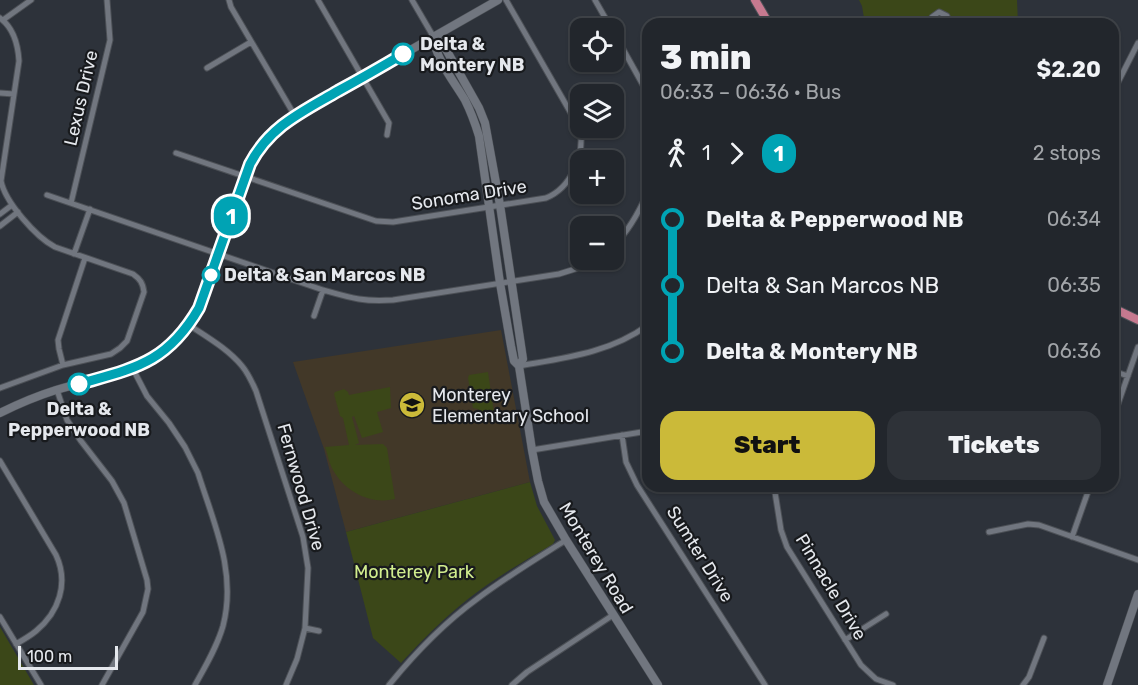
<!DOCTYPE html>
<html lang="en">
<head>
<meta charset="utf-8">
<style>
	body { margin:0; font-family:Rubik,sans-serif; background:#2e3238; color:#f1f3f6; height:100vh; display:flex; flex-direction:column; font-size:22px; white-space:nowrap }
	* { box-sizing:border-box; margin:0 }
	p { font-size:20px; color:#a2a5a9 }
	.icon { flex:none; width:33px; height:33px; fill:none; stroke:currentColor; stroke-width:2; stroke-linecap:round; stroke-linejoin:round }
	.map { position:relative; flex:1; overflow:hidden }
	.sheet { position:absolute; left:642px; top:18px; width:477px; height:474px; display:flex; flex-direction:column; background:#22262c; border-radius:18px; box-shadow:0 2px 4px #0004,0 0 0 2px #3f4348 }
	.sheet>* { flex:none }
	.badge { padding:0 12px; border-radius:20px; font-size:21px; line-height:39px }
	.buttons { position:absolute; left:570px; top:18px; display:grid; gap:12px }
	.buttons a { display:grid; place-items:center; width:54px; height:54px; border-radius:12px; background:#22262c; box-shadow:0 2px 4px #0004,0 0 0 2px #3f4348; font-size:30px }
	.scale { position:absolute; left:18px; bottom:15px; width:100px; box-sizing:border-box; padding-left:6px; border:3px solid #e5e8ed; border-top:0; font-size:16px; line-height:21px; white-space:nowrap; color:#e5e8ed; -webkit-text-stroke:4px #181a1d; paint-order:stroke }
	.map>.badge { position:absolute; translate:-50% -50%; box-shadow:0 0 0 3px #fff }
	.legs { display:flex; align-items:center; gap:9px; height:66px; padding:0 18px; font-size:20px }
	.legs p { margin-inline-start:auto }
	.overview { display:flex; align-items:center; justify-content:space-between; height:102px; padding:0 18px }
	h1 { font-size:33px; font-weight:800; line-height:45px }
	.action { display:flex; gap:12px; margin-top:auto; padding:12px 18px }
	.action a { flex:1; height:69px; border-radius:18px; background:#cbba39; color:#111; font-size:24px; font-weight:800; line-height:69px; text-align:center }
	.action a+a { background:#2e3238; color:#f1f3f6 }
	ul { padding:0 18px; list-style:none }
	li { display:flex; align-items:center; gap:21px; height:66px; font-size:22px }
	li i { display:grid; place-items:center; width:9px; height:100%; margin:0 8px; background:currentColor }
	li i::after { content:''; width:15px; height:15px; margin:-8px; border:4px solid; border-radius:50%; background:#22262c }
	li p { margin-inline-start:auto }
	li:first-child i { background:linear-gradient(#0000 50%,currentColor 0) }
	li:last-child i { background:linear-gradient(currentColor 50%,#0000 0) }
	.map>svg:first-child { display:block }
</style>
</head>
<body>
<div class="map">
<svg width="1138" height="685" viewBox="0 0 1138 685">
	<rect width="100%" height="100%" fill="#2d323a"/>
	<path fill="#423828" d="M501,330l29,152 -184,50 -22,-83 -31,-87z"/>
	<path fill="#3b4718" d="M859,0h158l1,24h-153l-3,-18z
		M488,372l6,41 -4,3 -8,1 -4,-8 -5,-1 -5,-30 1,-3z
		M390,387l1,21 -14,4 6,20 -21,6 -8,-22 -2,1 7,26 -4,2 28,-1 4,4 8,51c-24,6 -50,-7 -62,-29 -4,-7 -5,-15 -8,-23l24,-2 -6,-27 -3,-2 -6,-22 1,-2 9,-3 4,3 1,3z
		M530,482l7,24 18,34 -2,4c-29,17 -58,34 -85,55 -24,19 -46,41 -67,64l-28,-25 -27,-106z
		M0,627l34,58h-34z"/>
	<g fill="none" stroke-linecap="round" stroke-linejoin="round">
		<g stroke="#4c5056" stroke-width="7">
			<path id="street" d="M229,0l2,7 64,109
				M318,0l71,123 -2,12
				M412,0l21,36
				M595,0l16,28
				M0,18c14,10 18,26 19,43l-18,120c4,21 35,56 54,66l78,27c7,5 10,9 11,18l-17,49 -7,7 -9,6 -48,11 -63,23
				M3,20l28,-20
				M720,21l1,3
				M931,24l1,-7 7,-5 8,4 2,8
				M614,33l34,61
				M207,68l44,-26
				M1113,92l25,-49
				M0,93l14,1
				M176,153l200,68 17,1 153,-24c25,-10 39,-43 34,-69l-74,-129
				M47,195l276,95c28,8 40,12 70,10l166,-26 16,-5 19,-9
				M71,203l39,-163 -3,-40
				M0,214l12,-9
				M0,226l18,-14
				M614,245c15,-14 25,-33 34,-53
				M74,254l16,-45
				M314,316l9,-26
				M189,325c18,12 39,24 53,41 6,7 10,16 14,25l47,146 5,31 -3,60 -8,31 -11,26
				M63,365l-4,-16 -1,-9 27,-82
				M519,366c45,-8 91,-13 129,-41
				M133,369l14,27 22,27 16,24 13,26c16,51 39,99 25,153 -6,21 -18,41 -28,59
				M1113,371l15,5
				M57,390l10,30 14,21 31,40 12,22 23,77 1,9 -5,23 -41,73
				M1113,418l25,-71
				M622,435l4,27 11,23 128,200
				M532,450l116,-19
				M0,461l56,94c13,28 3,57 -20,76 -6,5 -13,9 -20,13
				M774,486l7,44 6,17 74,118 15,14 17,6
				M989,532l39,-8 11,1 99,35
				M1072,537l18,-51
				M0,617l41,68
				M305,628l14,3
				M845,640l41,-26
				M389,685c26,-32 55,-62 88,-86 29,-22 59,-40 89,-59
				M512,685l15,-13 86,-57
				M1023,685l6,-8 15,-39"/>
		</g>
		<g stroke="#4c5056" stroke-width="9">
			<path id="secondary" d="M433,36l10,8 36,64 6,15 15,82 23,154 -4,7 13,84 6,31 6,21 22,38 92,145
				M433,36c3,24 20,44 32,64 6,12 10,23 14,36l21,147 11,63 3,15 5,5
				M0,413c18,-9 37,-17 56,-23 64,-19 105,-18 143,-82l51,-144c11,-21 25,-35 45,-48l203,-116
				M1107,685l31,-91"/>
		</g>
		<g stroke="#4c5056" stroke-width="10">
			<path id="primary" d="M755,0l14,24
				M1113,308l25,12"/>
		</g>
		<use href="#street" stroke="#71767f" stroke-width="5"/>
		<use href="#secondary" stroke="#71767f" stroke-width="8"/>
		<use href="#primary" stroke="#c6798f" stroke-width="8"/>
	</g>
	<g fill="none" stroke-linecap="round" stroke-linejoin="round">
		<g stroke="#fff" stroke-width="14">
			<path id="line-1" d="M79,384c56,-16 88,-21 120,-76l51,-144c20,-38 52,-52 88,-73 22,-12 43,-24 65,-37"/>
		</g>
		<use href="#line-1" stroke="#00a3b4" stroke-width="9"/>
	</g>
	<defs>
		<g id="school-disc" transform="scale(1.35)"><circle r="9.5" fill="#cbba39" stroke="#181a1d"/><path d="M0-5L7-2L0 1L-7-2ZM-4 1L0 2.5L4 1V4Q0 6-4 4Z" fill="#111"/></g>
	</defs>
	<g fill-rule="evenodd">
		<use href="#school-disc" x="412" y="405"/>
	</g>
	<g fill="#fff" stroke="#00a3b4" stroke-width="3">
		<circle cx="403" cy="54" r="10"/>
		<circle cx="211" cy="275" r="8"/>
		<circle cx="79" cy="384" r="10"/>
	</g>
	<g text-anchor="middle" stroke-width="4.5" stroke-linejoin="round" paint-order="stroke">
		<g font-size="18" font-weight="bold" fill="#e5e8ed" stroke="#181a1d" text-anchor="start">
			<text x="420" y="50">Delta &amp;<tspan x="420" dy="21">Montery NB</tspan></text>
			<text x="224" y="281">Delta &amp; San Marcos NB</text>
			<text x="79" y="415" text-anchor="middle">Delta &amp;<tspan x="79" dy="21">Pepperwood NB</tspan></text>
		</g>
		<g font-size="18" fill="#e5e8ed" stroke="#181a1d">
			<text transform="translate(81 98) rotate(-77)" y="6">Lexus Drive</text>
			<text transform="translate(469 195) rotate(-9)" y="6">Sonoma Drive</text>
			<text transform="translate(301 487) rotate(74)" y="6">Fernwood Drive</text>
			<text transform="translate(700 554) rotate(58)" y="6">Sumter Drive</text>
			<text transform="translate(596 558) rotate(59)" y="6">Monterey Road</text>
			<text transform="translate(831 587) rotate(59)" y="6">Pinnacle Drive</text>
		</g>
		<g font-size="18" fill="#e5e8ed" stroke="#181a1d" text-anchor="start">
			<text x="432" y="401">Monterey<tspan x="432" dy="21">Elementary School</tspan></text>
		</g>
		<g font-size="18" fill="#d1ed8e" stroke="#181a1d">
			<text x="414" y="578">Monterey Park</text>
		</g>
	</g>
</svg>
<div class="buttons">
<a><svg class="icon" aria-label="locate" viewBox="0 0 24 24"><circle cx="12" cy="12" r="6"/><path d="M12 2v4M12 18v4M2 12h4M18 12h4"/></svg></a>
<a><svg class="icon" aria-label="layers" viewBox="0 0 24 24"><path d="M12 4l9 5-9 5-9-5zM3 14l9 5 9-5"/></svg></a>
<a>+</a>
<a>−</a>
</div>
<div class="scale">100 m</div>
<b class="badge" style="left:231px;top:216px;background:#00a3b4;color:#fff">1</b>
<section class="sheet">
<div class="overview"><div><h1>3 min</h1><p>06:33 – 06:36 · Bus</p></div><b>$2.20</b></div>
<div class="legs"><svg class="icon" aria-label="walk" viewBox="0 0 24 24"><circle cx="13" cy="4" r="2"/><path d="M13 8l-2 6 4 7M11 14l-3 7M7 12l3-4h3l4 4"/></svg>1<svg class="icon" aria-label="forward" viewBox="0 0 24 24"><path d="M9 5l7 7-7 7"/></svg><b class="badge" style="background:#00a3b4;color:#fff">1</b><p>2 stops</p></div>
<ul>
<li><i style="color:#00a3b4"></i><b>Delta &amp; Pepperwood NB</b><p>06:34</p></li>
<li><i style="color:#00a3b4"></i><span>Delta &amp; San Marcos NB</span><p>06:35</p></li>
<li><i style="color:#00a3b4"></i><b>Delta &amp; Montery NB</b><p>06:36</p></li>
</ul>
<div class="action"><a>Start</a><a>Tickets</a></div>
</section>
</div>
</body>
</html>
